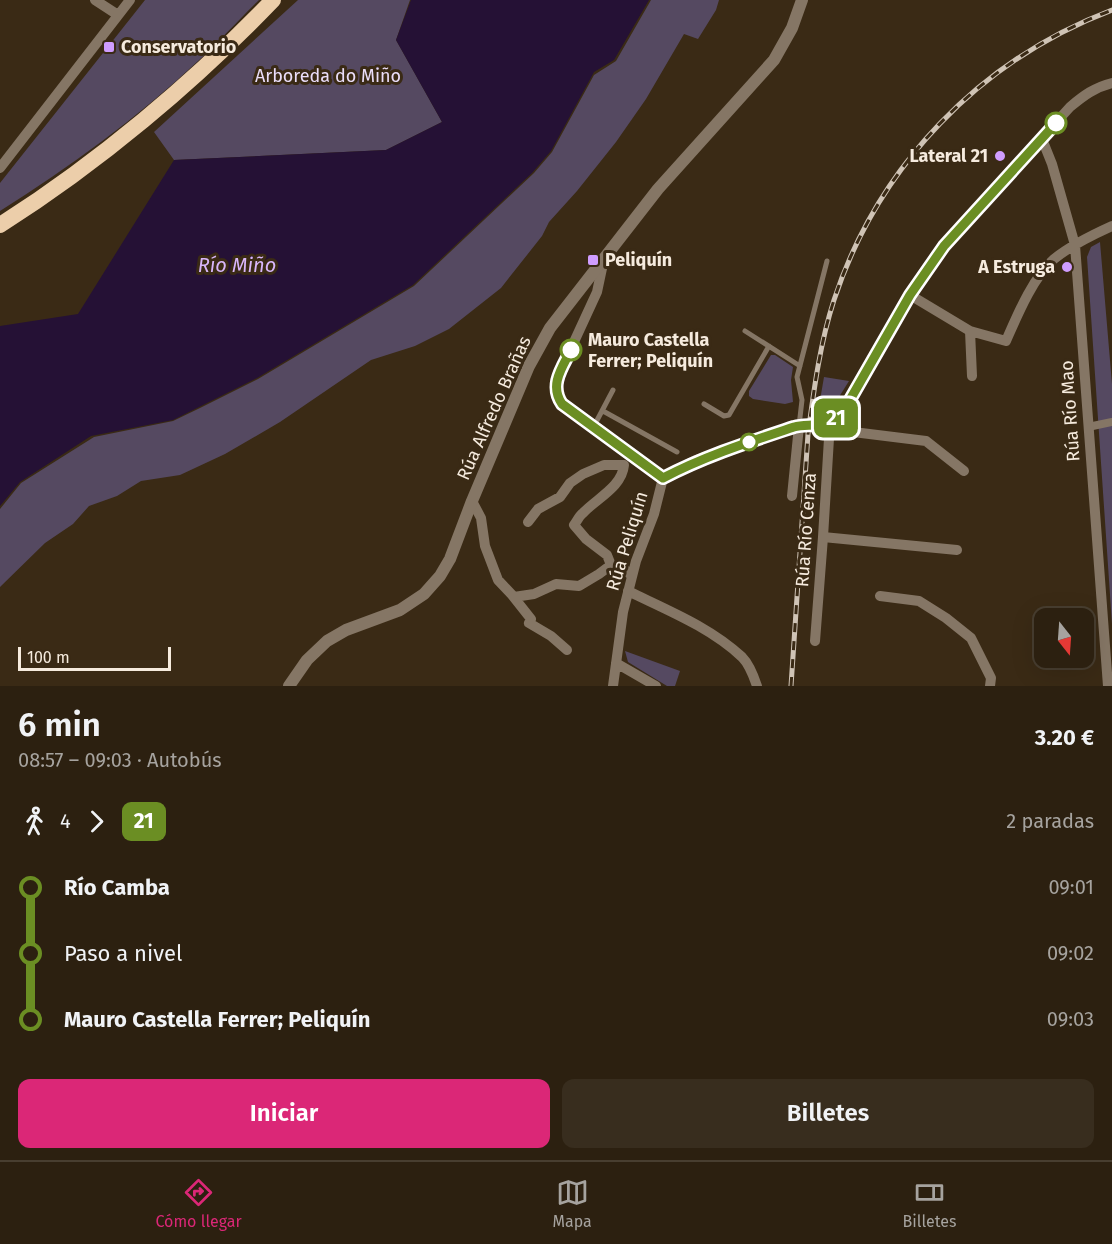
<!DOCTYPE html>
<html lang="es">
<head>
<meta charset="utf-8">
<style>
	body { margin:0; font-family:"Fira Sans",sans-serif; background:#382d1e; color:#f1f3f6; height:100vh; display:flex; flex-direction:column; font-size:22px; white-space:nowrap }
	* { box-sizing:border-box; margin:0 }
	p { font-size:20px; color:#a6a39f }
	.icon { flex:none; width:33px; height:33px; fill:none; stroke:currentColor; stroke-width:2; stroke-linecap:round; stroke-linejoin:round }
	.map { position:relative; height:686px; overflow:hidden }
	.panel { display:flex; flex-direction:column; background:#2c2010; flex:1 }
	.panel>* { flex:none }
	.badge { padding:0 12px; border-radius:9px; font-size:21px; line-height:39px }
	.needle { width:39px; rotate:163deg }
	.buttons { position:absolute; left:1034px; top:608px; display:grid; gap:12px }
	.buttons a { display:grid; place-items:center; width:60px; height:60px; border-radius:12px; background:#2c2010; box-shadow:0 6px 24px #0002,0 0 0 2px #483e30; font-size:30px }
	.scale { position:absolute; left:18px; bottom:15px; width:153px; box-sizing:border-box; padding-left:6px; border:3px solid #f6ebde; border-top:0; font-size:16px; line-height:21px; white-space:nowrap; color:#f6ebde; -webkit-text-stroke:4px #3a2a15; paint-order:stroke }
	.map>.badge { position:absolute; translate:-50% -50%; box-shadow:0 0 0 3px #fff }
	.legs { display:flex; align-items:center; gap:9px; height:66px; padding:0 18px; font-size:20px }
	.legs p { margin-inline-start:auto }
	.summary { display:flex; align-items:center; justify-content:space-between; height:102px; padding:0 18px }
	h1 { font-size:33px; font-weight:600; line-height:45px }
	.button { display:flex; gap:12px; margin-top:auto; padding:12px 18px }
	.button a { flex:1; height:69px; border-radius:12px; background:#db2777; color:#fff; font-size:24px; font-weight:600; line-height:69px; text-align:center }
	.button a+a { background:#382d1e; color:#f1f3f6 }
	ul { padding:0 18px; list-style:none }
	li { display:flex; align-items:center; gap:21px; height:66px; font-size:22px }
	li i { display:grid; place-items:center; width:9px; height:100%; margin:0 8px; background:currentColor }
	li i::after { content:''; width:15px; height:15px; margin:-8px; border:4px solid; border-radius:50%; background:#2c2010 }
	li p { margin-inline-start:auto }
	li:first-child i { background:linear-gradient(#0000 50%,currentColor 0) }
	li:last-child i { background:linear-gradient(currentColor 50%,#0000 0) }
	.dock { display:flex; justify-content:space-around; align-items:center; height:84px; border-top:2px solid #483e30; background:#2c2010; font-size:16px; color:#a6a39f }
	.dock a { display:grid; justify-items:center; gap:3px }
	.dock .current { color:#db2777 }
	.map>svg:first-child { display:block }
</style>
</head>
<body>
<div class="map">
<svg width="1112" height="686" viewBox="0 0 1112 686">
	<rect width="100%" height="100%" fill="#3a2a15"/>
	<path fill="#554961" d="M145,0h114c-21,20 -40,42 -62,62 -60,56 -127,105 -197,149v-28z
		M298,0h112l-14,40 46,82 -56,28 -212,10 -20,-28z
		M651,0h68l-3,10 -18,29 -14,-5 -38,65 -30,43 -39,49 -28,31 -7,14 -41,52 -52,41 -34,17 -44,14 -91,62 -55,32 -45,21 -39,6 -24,15 -28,10 -16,18 -28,19 -45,44v-78l21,-26 73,-46 79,-16 27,-13 58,-29 156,-93 120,-113 18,-21 42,-77 22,-14z
		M1100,242l12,142v240l-25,-367 4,-10z
		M771,355h4l18,12 -2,13 2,22 -8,2 -32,-5 -4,-3v-5z
		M824,377l25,4 -15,24 -16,7z
		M625,651l55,20 -5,15h-8l-39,-24z"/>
	<path fill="#251135" d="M411,0h238l-35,60 -20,12 -43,79 -19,22 -119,112 -156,93 -84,42 -82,16 -71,46 -20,24v-180l78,-12 96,-154 212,-10 56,-28 -46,-82z"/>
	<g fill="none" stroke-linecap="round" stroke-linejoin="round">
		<path stroke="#857665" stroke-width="5" d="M745,331l55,35
			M704,404l20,12 5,-1 40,-69
			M603,411l74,41
			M594,426l19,-36
			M799,426l3,-26 -5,-23 30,-116"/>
		<path stroke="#857665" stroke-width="8" d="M1088,427l24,-5"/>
		<path stroke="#857665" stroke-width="10" d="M95,0l23,15
			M1042,139l10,25 23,81 33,441
			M0,168l130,-168
			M604,259l-7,33 -41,89v12l6,10 101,75
			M910,295l60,36 36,10c11,-25 27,-64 48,-82 17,-14 38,-24 58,-33
			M970,331l2,45
			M829,429l97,12 38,30
			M663,478l33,-18 65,-22 41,-13 28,-3 6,-4 11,-13 63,-110 34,-49 126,-139c13,-11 25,-20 42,-24
			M792,496l7,-70
			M472,501l9,17 4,28 13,34 16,17 20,-3 22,-10 23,2 20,-12 12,-9 12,3 9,8
			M528,522l10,-13 22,-12 10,-14 13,-9 21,-9h20
			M823,537l134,13
			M611,565l-4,-10 -21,-16 -12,-14c3,-4 5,-9 9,-12 14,-15 39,-26 41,-48
			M628,591c39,19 82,36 114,66 7,7 12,20 15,29
			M512,595l19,24 -2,4 22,13 16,14
			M880,596l39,5 27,17 25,20 20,40 -1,8
			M815,641l8,-104 7,-115
			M616,663l40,23
			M613,686l10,-74 13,-51 18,-47 9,-36"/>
		<path stroke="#857665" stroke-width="12" d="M289,686l18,-26 20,-19 19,-11 54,-20 24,-16 16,-18 10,-17 22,-58 57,-135 21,-38 108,-139 116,-129 18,-32 10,-28"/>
		<path stroke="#ecceaa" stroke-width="16" d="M0,225c98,-62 193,-142 273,-225"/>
		<g stroke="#cfc3b5" stroke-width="5">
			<path id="rail" d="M791,686l17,-252c6,-45 12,-91 26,-134 44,-134 146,-240 278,-290"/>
		</g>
		<use href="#rail" stroke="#3a2a15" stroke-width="3" stroke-dasharray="9" stroke-linecap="butt"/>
	</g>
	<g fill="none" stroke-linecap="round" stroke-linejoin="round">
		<g stroke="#fff" stroke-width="14">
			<path id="line-1" d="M571,350c-9,18 -22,35 -9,54l101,74c42,-22 86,-36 131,-51 12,-3 25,0 37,-6 7,-3 11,-10 16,-16l63,-110 34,-49 112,-123"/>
		</g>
		<use href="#line-1" stroke="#6b8e23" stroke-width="9"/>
	</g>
	<g fill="#d09dff" stroke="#3a2a15" stroke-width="2">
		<rect x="103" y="41" width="12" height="12" rx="3"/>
		<circle cx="1000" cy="156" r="6"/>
		<rect x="587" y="254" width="12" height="12" rx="3"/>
		<circle cx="1067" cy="267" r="6"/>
	</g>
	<g fill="#fff" stroke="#6b8e23" stroke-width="3">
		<circle cx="1056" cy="123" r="10"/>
		<circle cx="571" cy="350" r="10"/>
		<circle cx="749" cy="442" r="8"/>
	</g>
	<g text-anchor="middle" stroke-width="6" stroke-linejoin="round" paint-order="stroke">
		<g font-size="18" font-weight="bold" fill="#f6ebde" stroke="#3a2a15" text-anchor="start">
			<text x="121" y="53">Conservatorio</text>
			<text x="988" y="162" text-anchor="end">Lateral 21</text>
			<text x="605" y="266">Peliquín</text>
			<text x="1055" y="273" text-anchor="end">A Estruga</text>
		</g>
		<g font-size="18" fill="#eaddf9" stroke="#3a2a15">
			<text x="328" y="82">Arboreda do Miño</text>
		</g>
		<g font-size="18" font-weight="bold" fill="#f6ebde" stroke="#3a2a15" text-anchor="start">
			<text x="588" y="346">Mauro Castella<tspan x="588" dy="21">Ferrer; Peliquín</tspan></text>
		</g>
		<g font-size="18" fill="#f6ebde" stroke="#3a2a15">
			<text transform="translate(494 408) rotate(-66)" y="6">Rúa Alfredo Brañas</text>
			<text transform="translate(1070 411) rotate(-94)" y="6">Rúa Río Mao</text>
			<text transform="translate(806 530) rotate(-86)" y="6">Rúa Río Cenza</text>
			<text transform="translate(627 541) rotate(-73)" y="6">Rúa Peliquín</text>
		</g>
		<g font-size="20" font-style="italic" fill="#d8b6fa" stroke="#3a2a15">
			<text x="237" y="272">Río Miño</text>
		</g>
	</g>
</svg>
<div class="buttons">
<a><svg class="needle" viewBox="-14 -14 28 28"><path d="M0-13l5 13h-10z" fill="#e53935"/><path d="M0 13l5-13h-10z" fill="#a6a39f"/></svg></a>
</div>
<div class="scale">100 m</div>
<b class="badge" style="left:836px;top:418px;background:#6b8e23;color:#fff">21</b>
</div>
<section class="panel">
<div class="summary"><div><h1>6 min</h1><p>08:57 – 09:03 · Autobús</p></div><b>3.20 €</b></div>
<div class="legs"><svg class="icon" aria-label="walk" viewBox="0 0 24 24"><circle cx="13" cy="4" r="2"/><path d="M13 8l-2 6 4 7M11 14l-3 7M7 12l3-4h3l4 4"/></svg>4<svg class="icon" aria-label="forward" viewBox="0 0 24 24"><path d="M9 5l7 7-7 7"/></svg><b class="badge" style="background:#6b8e23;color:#fff">21</b><p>2 paradas</p></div>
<ul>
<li><i style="color:#6b8e23"></i><b>Río Camba</b><p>09:01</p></li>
<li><i style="color:#6b8e23"></i><span>Paso a nivel</span><p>09:02</p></li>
<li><i style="color:#6b8e23"></i><b>Mauro Castella Ferrer; Peliquín</b><p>09:03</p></li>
</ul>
<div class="button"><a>Iniciar</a><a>Billetes</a></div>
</section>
<nav class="dock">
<a class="current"><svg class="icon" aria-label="directions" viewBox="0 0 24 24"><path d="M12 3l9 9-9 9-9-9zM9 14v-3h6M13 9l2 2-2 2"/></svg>Cómo llegar</a>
<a><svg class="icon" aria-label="map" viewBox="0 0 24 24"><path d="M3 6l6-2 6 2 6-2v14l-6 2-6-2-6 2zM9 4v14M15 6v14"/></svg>Mapa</a>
<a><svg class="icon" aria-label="tickets" viewBox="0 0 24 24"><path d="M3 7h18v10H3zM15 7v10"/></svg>Billetes</a>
</nav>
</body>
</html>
